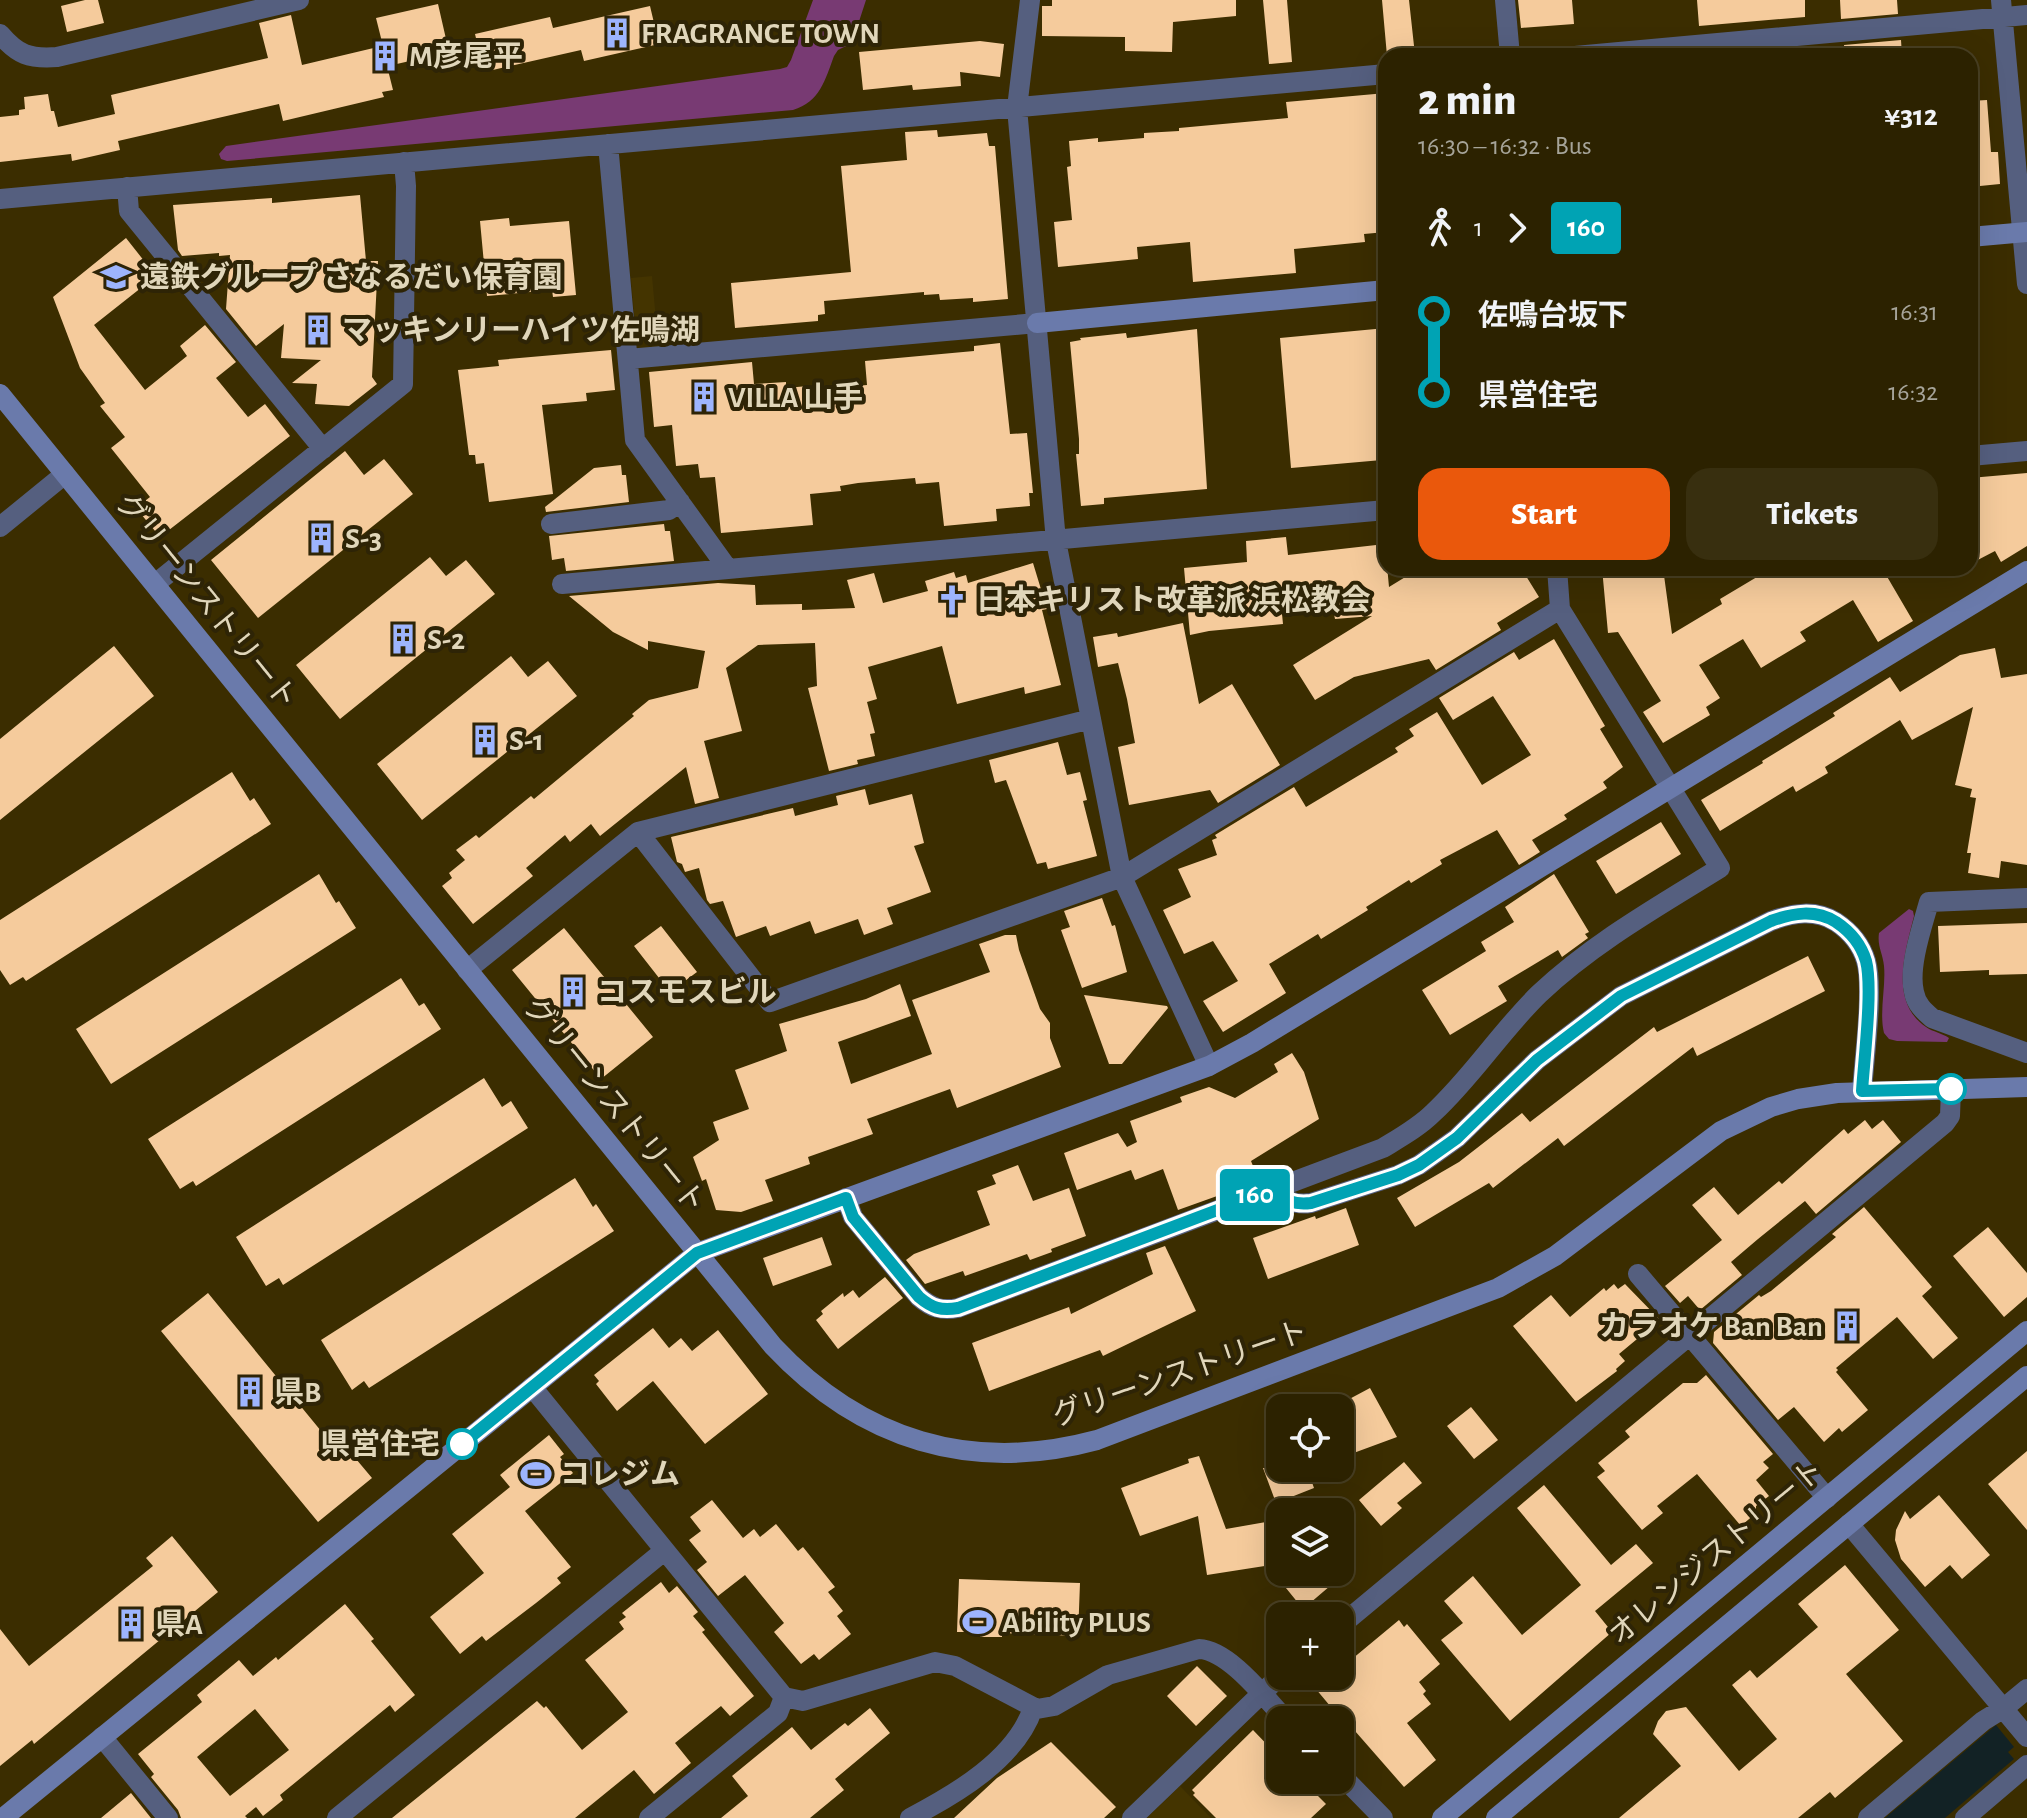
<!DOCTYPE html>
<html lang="en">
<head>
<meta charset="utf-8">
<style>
	body { margin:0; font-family:"Alegreya Sans","Noto Sans JP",sans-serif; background:#382f0f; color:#f1f3f6; height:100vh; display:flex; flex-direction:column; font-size:30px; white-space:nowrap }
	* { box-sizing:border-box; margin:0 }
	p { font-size:26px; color:#a6a499 }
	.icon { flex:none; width:44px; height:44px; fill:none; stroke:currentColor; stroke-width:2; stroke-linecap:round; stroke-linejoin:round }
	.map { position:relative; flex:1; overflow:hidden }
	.details { position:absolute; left:1378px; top:48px; width:600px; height:528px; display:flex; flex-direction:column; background:#2c2200; border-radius:24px; box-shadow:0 8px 32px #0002,0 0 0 2px #483f22 }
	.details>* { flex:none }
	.badge { padding:0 16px; border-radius:6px; font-size:28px; line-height:52px }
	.fabs { position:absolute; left:1266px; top:1394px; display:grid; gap:16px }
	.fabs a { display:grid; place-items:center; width:88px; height:88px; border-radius:16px; background:#2c2200; box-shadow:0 8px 32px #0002,0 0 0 2px #483f22; font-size:40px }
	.map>.badge { position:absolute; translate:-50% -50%; box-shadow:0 0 0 4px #fff }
	.legs { display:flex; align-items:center; gap:12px; height:88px; padding:0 40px; font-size:26px }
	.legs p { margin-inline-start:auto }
	.overview { display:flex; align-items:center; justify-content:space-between; height:136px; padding:0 40px }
	h1 { font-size:44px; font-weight:800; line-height:60px }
	.action { display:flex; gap:16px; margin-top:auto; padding:16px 40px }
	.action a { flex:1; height:92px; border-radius:24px; background:#ea580c; color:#fff; font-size:32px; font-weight:800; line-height:92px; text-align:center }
	.action a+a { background:#382f0f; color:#f1f3f6 }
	ul { padding:0 40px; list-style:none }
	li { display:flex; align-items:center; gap:28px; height:80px; font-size:30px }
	li i { display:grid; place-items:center; width:12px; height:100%; margin:0 10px; background:currentColor }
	li i::after { content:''; width:20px; height:20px; margin:-10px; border:6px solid; border-radius:50%; background:#2c2200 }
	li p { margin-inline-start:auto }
	li:first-child i { background:linear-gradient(#0000 50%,currentColor 0) }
	li:last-child i { background:linear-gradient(currentColor 50%,#0000 0) }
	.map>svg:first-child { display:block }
</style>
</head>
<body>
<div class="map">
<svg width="2027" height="1818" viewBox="0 0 2027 1818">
	<rect width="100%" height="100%" fill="#3b2d00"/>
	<path fill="#443400" d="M652,276l4,44 -21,2 -4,-44z
		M1180,1786l31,32h-64z"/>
	<path fill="#783a73" d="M813,0h53l-14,43 -14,7 -4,6c-9,24 -14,46 -41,54l-566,51 -6,-2 -2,-5 7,-8 554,-77 7,-2 4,-7z
		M1909,909l4,2 1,5c-9,36 -25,86 12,111 7,5 16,6 23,11l-2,4 -50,-1 -8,-2 -5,-6c-5,-21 2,-46 0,-67 -1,-12 -7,-20 -5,-33z"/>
	<path fill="#122225" d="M1996,1725l18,22 -6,5 6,7 -69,59h-60z"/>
	<path fill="#f5cb9c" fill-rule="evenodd" d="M85,0h13l6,23 -37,9 -6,-26z
		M1052,0h184v16l-63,6 -1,30 -47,-1v-14l-83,-1v-30h10z
		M1263,0h24l5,62 -23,2z
		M1382,0h27l6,55 -28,1z
		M1518,0h54l2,24 -53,4z
		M1697,0h108v17l-106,9z
		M1840,0h57l1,14 -57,5z
		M438,4l11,48 -61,14 -12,-48z
		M650,6l9,38 -75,17 -3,-11 -97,22 -9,-38 75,-17 3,11z
		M291,15l11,50 80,-19 11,44 -11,2 2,5 -101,24 -4,-17 -161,37 2,9 -48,11 -1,-7 -71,8v-45l19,-2v-5l6,-1 -1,-12 24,-3 3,17h3l4,16 57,-13 -4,-19 157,-37 -9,-35z
		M1901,40l1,16h-57l-1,-11z
		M980,41l24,3 -4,33 -40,-5 1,14 -48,4 -1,-5 -49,5 -4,-38z
		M1386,93v139l-22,2 1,8 -71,7 2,24 -103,9 -3,-40 -53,5 1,12 -80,8 -4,-45 18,-2 -5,-53 4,-1 -2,-25 29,-3v4l46,-4v-5l35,-2v-3l109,-10 -2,-16z
		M1987,100l4,52h7l2,32 -30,3v-86z
		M937,130l1,7 49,-4 2,13h6l13,153 -35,3v-4l-33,2 -1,-6 -15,1v-3l-100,9 1,13 -7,1v6l-83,7 -4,-45 120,-11 -10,-106 66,-6 -2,-28z
		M360,195l6,66h12l-6,116 5,7 -28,22 -34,-2 2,-20 -25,-1 29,-23 -40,-2 3,-34 -28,22 -30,-37 4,-54 -11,1v-3l-37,3 -4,-6 -5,-45 99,-7v5z
		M509,218l1,8 59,-5 7,74 -23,2 -1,-7 -65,6 -7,-75z
		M126,238l30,38 -62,49 51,65 42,-34 -7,-10 25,-21 31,37 -20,16 32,39 17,-13 25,32 -130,101 -24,-29 14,-11 -39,-49 14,-11 -25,-31 5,-3 -25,-35 -27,-71z
		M1386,328v125l-5,1 1,6 -91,8 -11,-130z
		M1197,329l10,160 -103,9v6l-23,2 -5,-52h3v-15l-9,-97 11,-2 -1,-2 46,-5 1,5z
		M1000,343l10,91 17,-1 6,60h-4l1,13 -34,3 1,12 -53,5 -5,-44 -23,2 -1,-6 -57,5 -18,3 1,5 -31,3 3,31 -92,8 -6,-56 -15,1 -2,-14 -22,2 -4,-41 -18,2 -5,-55 103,-10 2,22 32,-2v6l22,-2 1,4 58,-5 -2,-24 109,-10v-5z
		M611,350l4,40 -29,3 1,8 -45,4 11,89 -64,8 -5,-39 -8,1 -1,-9h-6l-11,-85 41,-4 -1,-6z
		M345,451l19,24 20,-16 29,35 -155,124 -47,-58z
		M621,465l1,10h4l3,27 -83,10 -1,-5 49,-39z
		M2027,473v73l-26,16 -6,-11 -25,13v-86z
		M664,524l1,7h5l4,30 -108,10 -2,-13 -12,2 -3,-24z
		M1286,537l2,18 97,-11 4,43 31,-19h101l18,29 -42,26 4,7 -65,40 -7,-11 -75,18 -39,23 -22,-35 79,-49 -37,3 -4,-20 -50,5 2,20 -74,7 -19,4 -6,-67 63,-6 -1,-21z
		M430,557l16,19 20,-16 29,34 -155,125 -44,-54z
		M1033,563l14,46 -5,1 19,75 -36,9 -1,-7 -67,17 -15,-58 -74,21 9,32 -10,3 8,31 -5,1 5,22 -18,4 1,4 -29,7 -21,-83 9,-2 -2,-43 -57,2 -32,23 16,63 -38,10 15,57 -24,6 -9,-37 -86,69 -9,-12 -21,18 -5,-7 -39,33 7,8 -60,48 -31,-38 10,-8 -3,-5 16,-13 -9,-10 20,-15 3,3 52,-42 3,3 100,-83 -2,-2 17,-14 49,-12 7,-37 -57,-10v9l-35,-18 -44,-36 149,-13 37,2 1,20 46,-1v6l53,-2 -8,-28 27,-7 9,30 45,-12 -3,-10 29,-9 2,6 10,-3 2,8z
		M1602,568h61l9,66 50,-30 -2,-5 52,-31h110l31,53 -35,21 -25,-42 -53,32 6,9 -45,27 -18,-29 -44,26 21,33 -14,9 4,8 -47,28 -20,-31 18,-11 -43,-69 -10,1z
		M1183,623l16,81 33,-20 48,81 -62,38 -8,-13 -81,15 -11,-58 17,-4 -8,-44 -9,-36 -20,4 -5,-30 24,-4 1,4z
		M1554,639l51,87 -5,3 23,38 -20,15 4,6 -43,27 3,4 -35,21 8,12 -21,13 -22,-35 -57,30 2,4 -31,19 -2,-3 -43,27 2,3 -47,29 -3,-5 -49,30 17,29 -63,39 -20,-31 35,-20 -25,-40 -29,13 -21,-44 28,-13 -13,-28 39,-14 -5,-15 5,-2 -2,-3 79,-48 12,20 92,-55 -3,-4 19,-12 -5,-7 28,-17 45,73 49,-30 -38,-59 -40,24 -14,-22 75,-46 5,8z
		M114,646l40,50 -154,124v-81z
		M1995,648l6,30 26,-4v191l-26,-4 -2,17 -31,-5 3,-20h-4l9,-55 -6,-1 2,-8 -17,-4 18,-78 -61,33 -12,-20 -75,47 3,6 -32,19 -3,-6 -73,45 -19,-31 62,-37 -1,-2 73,-45 -2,-3 57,-36 10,15 60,-37z
		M511,656l17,21 20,-16 29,35 -155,124 -45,-56z
		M1058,742l9,33 13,-3 7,28 -4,1 14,55 -49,13 -2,-7 -9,2 -31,-84 -11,3 -6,-23z
		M232,772l18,29 4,-3 17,26 -245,157 -3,-4 -13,8 -10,-15v-50z
		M865,789l4,16 43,-11 12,49 -10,3 17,46 -44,16 6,16 -29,11 -6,-16 -43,15 -5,-13 -40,15 -4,-10 -30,11 -13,-36 -13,3 -3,-4 -8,-32 -14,4 -3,-8 -5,-2 -6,-25 122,-29 2,8 43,-11 -2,-9z
		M1661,822l20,32 -65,40 -20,-33z
		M319,874l17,29 3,-2 17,27 -245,156 -35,-55z
		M1554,874l35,58 -4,2 3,4 -26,19 -4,-7 -60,36 9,15 -57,34 -28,-45 64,-39 -5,-9 33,-20 -9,-15z
		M1102,898l10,28 3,-1 12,47 -45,16 -21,-58 9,-3 -6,-16z
		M2027,923v51l-38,1v-5l-49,2 -2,-46z
		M661,926l36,46 -27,20 -36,-46z
		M564,928l89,109 -52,42 -89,-109z
		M1005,935h11l3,15 21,59 10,14v15l11,29 -104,41 -7,-19 -83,30 6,15 -65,23 2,7 -45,16 8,21 -32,11 -25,-2 -10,-31 -4,2 -9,-24 26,-17 -6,-18 36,-13 -14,-39 52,-19 -8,-27 87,-25 34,-15 11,32 -73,26 13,42 81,-30 -20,-54 78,-28 -11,-28z
		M1808,956l17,35 -128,65 -4,-9 -129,99 -6,-8 -65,50 -4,-5 -74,44 -18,-29 62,-36 63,-49 8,9 124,-95 3,5z
		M401,978l18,28 5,-3 17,26 -245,157 -3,-5 -13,8 -32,-50z
		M1084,995l83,11 1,2 -46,56h-13z
		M1292,1053l12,19 15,47 -68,42 8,20 -81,29 -15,-41 -28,11 -4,-10 -54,20 -13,-37 54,-20 9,14 10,-5 -7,-21 52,-19 -2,-5 29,-10 26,11 43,-26 -4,-8z
		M484,1078l18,29 9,-6 17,27 -245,157 -4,-7 -13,8 -30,-49z
		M1865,1120l7,9 11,-9 18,22 -85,72 -11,-13 -47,38 -27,23 11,13 -42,35 -12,-14 -8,7 -15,-17 57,-46 -30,-35 22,-18 24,28 41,-34 3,3 62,-55 4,5z
		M1018,1165l15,36 36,-13 17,48 -35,13 1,3 -22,8 -3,-6 -62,22 -2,-5 -38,13 -19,-24 8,-6 76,-29 -13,-34 19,-7 -4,-9z
		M575,1178l18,29 3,-3 18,27 -245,157 -5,-7 -12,9 -31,-50z
		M1864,1207l68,80 -10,9 36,42 -25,21 -36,-42 -61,51 2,2 -2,2 32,38 -26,22 -3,-4 -15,14 -30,-35 -16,13 -65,-77 1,-11 45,-37 2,2 10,-6 65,-54 -4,-3z
		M1346,1208l13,37 -91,34 -15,-41 62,-22 1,3z
		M1988,1227l39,46v24l-23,20 -51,-61z
		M822,1237l10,28 -59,21 -10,-28z
		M1165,1246l31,65 -93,45 -3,-6 -111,41 -17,-48 97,-36 2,7 82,-40 -7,-21z
		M885,1277l18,21 -65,51 -22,-29 7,-6 -2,-3 22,-18 1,4 9,-7 6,8z
		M1614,1284l4,5 7,-5 35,36 -41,34 6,7 -9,8 1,2 -41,31 -63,-76 38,-31 19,22 34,-29 2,3z
		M208,1293l136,166 7,-6 21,25 -54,44 -157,-191z
		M653,1328l16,20 12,-10 11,13 26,-21 50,64 -63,50 -52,-63 -36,30 -21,-27 3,-3 -5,-6z
		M1706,1375l67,79 -10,8 6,6 -13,12 13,16 -13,10v7l-15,13 -44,-52 -40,32 6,7 -21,17 -45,-53 8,-6 -7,-8 32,-26 -5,-6 58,-48h14z
		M1370,1388l27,49 -57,21v-54z
		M1471,1407l27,33 -24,19 -27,-33z
		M549,1435l15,19 -4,3 13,16 -48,38 46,56 -14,11 4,5 -25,20 -50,38 -4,-5 -22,18 -30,-37 54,-44 -32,-39 58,-47 -10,-12z
		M2027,1451v79l-39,-46z
		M1199,1456l27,73 40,-7 5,43 -64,10 -9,-59 -58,20 -19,-48 68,-25 -1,-4z
		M1404,1462l18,21 -25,20 5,5 -21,18 -22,-26z
		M1263,1468h44l7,20 -38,15z
		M1544,1485l67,80 25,-21 17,19 -58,48 17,21 -102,89 -69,-81 22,-17 -19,-22 29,-25 49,59 59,-50 -64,-77z
		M1939,1495l51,60 -28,24 -12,-14 -25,22 -24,-28 -6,-19 1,-10 9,-19 5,8z
		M712,1500l31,38 11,-9 6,8 16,-13 22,27 5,-4 32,40 -7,5 15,19 -6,5 14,18 -32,26 -5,-6 -13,10 -27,-32 10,-9 -39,-48 -27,21 -21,-26 10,-8 -18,-22 12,-9 -11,-14z
		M172,1536l46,56 -184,152 -2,-4 -32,26v-137l29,37 124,-100 -7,-8z
		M1845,1565l54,65 -53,44 57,67 -68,57 -5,-6 -32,26h-179l62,-52 -28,-32 5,-13 8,-10 20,-4 53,64 38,-32 -45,-54 18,-15 7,8 61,-51 -20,-23z
		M1273,1572h45l12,14 -27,23z
		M959,1579l121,4 -2,53 -76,-3v4h-22v-5h-23z
		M661,1582l8,11 8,-7 21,26 -5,4 12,14 -3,2 52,64 -24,20 -9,-10 -46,37 16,20 -37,31 -20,-24 -59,48h-183l145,-117 7,7 2,-2 36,44 46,-38 -43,-52 39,-31 -5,-7 7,-5 -4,-4z
		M345,1604l29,35 -3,2 44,54 -20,17 -5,-7 -110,90 3,5 -20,16 -7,-9 -11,9 2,2h-66l-3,-8 -27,-33 3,-3 -16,-20 64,-52 -5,-7 42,-35 14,16 23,-19 2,3zM255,1709l34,41 -59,46 -33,-39z
		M1399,1620l5,7 3,-3 33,40 -21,18 7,9 -3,3 8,10 -24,19 29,37 -32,27 -56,-64 -2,2 -41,-49h35v-7z
		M1197,1666l30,30 -31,30 -29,-30z
		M870,1708l20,25 -55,46 9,11 -34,28h-89l27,-22 -16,-20 60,-49 19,23 34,-27 3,3z
		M1253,1730l27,28v22h22l24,24 -15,14h-95l-23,-23 2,-2 -3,-3z
		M1051,1742l65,65 -12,11h-150l43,-40z
		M131,1793l20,25h-50z"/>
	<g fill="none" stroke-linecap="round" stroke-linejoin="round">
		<path stroke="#555f7f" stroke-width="20" d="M1030,0l-13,108 39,433 66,336 87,189
			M1505,0l5,56
			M2001,0l26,284
			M0,34c18,21 29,25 57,23l242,-57
			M1575,56l452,-41
			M608,144l27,296 93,129 658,-59
			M127,187l2,24 194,238
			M0,199l1386,-125
			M628,359l409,-36
			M1970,456l57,-5
			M551,524l118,-14 11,-8
			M0,527l65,-53
			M155,584l248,-200 3,-198 -2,-24
			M562,584l166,-15
			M638,832l132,170 352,-125 438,-268
			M2027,898l-98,4c-7,25 -21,65 -15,90 2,12 10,19 18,26l95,35
			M467,970l171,-138 453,-113
			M1273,1189c12,12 21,16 38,14l87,-28 21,-10 38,-27 80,-78 84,-64 150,-75c22,-8 44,-12 65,1 15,10 25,22 30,39 8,27 -2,99 -4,130
			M846,1198l7,19 66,80c13,11 22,14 39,11l425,-160c18,-11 36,-21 50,-35 39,-36 68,-82 106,-119 54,-51 118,-87 181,-126l-160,-259 -3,-41
			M1638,1274l189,224
			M532,1387l252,310 19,4 132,-39 20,4 82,43 17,-3 54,-31 91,-26c30,1 67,50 87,71
			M1849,1524l178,213
			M1340,1626l605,-503 5,-7 1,-27
			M102,1737l66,81
			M1340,1774l43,44
			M337,1818l327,-267
			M649,1818l129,-105 6,-16
			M910,1818c46,-24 106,-59 123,-110
			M1132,1818l148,-142
			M1868,1818l115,-97 21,-13 23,-19
			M1965,1818l62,-53"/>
		<path stroke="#6a7aab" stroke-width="20" d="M1970,237l57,-5
			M1037,323l349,-33
			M0,394l773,952c88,94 198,128 324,94l401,-152 57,-32 166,-125 50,-24 27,-8 39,-6 190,-6
			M3,1818l694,-565 512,-187 43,-23 775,-472
			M1442,1818l585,-487
			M1496,1818l531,-442"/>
	</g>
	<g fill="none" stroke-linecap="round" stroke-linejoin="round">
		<g stroke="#fff" stroke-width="18">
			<path id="line-1" d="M462,1444l235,-191 149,-55 7,19 66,80c13,11 22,14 39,11l315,-119c12,12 21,16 38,14l87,-28 21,-10 38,-27 80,-78 84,-64 150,-75c22,-8 44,-12 65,1 15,10 25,22 30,39 7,27 -2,99 -4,130l89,-2"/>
		</g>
		<use href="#line-1" stroke="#00a3b4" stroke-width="12"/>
	</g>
	<defs>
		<g id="building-bare" transform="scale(2.4)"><path d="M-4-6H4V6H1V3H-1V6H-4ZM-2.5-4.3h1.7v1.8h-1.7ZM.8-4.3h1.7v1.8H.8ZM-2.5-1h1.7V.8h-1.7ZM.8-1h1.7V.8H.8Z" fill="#9db4fd" stroke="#2e2406" stroke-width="2.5" paint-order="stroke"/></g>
		<g id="school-bare" transform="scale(2.4)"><path d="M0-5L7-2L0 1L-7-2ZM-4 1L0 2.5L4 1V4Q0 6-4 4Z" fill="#9db4fd" stroke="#2e2406" stroke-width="2.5" paint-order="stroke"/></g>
		<g id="church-bare" transform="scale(2.4)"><path d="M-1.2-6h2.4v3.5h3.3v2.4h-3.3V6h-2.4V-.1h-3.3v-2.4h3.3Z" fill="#9db4fd" stroke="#2e2406" stroke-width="2.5" paint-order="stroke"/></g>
		<g id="stadium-bare" transform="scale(2.4)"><path d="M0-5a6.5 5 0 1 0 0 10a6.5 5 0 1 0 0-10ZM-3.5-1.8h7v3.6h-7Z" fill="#9db4fd" stroke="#2e2406" stroke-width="2.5" paint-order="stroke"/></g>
	</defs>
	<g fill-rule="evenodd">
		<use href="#building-bare" x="617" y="33"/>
		<use href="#building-bare" x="385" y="56"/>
		<use href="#school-bare" x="116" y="277"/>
		<use href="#building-bare" x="318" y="330"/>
		<use href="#building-bare" x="704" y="397"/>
		<use href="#building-bare" x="321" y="538"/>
		<use href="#church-bare" x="952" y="600"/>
		<use href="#building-bare" x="403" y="639"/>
		<use href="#building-bare" x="485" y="740"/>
		<use href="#building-bare" x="573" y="992"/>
		<use href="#building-bare" x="1847" y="1326"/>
		<use href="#building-bare" x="250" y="1392"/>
		<use href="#stadium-bare" x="536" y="1474"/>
		<use href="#stadium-bare" x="978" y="1622"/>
		<use href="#building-bare" x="131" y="1624"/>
	</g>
	<g fill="#fff" stroke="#00a3b4" stroke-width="4">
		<circle cx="1951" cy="1089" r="14"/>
		<circle cx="462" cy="1444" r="14"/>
	</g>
	<g text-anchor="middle" stroke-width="8" stroke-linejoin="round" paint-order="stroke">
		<g font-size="30" font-weight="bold" fill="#e0d6ba" stroke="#2e2406" text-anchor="start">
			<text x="641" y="43">FRAGRANCE TOWN</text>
			<text x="409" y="66">M彦尾平</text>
			<text x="140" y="287">遠鉄グループ さなるだい保育園</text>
			<text x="342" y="340">マッキンリーハイツ佐鳴湖</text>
			<text x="728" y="407">VILLA 山手</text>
			<text x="345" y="548">S-3</text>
			<text x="976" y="610">日本キリスト改革派 浜松教会</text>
			<text x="427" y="649">S-2</text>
			<text x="509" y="750">S-1</text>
			<text x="597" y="1002">コスモスビル</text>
			<text x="1823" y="1336" text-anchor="end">カラオケ Ban Ban</text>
			<text x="274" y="1402">県B</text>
			<text x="560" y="1484">コレジム</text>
			<text x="1002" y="1632">Ability PLUS</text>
			<text x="155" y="1634">県A</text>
		</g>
		<g font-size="30" fill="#e0d6ba" stroke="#2e2406">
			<text transform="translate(207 601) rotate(51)" y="10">グリーンストリート</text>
			<text transform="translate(615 1105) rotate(51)" y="10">グリーンストリート</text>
			<text transform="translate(1180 1373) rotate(-19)" y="10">グリーンストリート</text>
			<text transform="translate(1716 1552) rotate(-40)" y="10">オレンジストリート</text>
		</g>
		<g font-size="30" font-weight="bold" fill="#e0d6ba" stroke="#2e2406" text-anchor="end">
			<text x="440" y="1454">県営住宅</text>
		</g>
	</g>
</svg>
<div class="fabs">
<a><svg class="icon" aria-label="locate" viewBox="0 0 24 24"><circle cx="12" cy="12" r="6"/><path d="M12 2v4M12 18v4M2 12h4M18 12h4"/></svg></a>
<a><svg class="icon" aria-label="layers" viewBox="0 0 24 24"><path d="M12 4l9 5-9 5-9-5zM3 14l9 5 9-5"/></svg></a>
<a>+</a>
<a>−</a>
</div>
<b class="badge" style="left:1255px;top:1195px;background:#00a3b4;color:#fff">160</b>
<section class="details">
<div class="overview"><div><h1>2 min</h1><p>16:30 – 16:32 · Bus</p></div><b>¥312</b></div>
<div class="legs"><svg class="icon" aria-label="walk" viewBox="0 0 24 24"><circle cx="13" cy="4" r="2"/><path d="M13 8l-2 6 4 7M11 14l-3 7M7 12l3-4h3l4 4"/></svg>1<svg class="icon" aria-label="forward" viewBox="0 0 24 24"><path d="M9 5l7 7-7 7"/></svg><b class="badge" style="background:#00a3b4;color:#fff">160</b></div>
<ul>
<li><i style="color:#00a3b4"></i><b>佐鳴台坂下</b><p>16:31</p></li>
<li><i style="color:#00a3b4"></i><b>県営住宅</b><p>16:32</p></li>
</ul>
<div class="action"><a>Start</a><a>Tickets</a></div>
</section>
</div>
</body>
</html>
